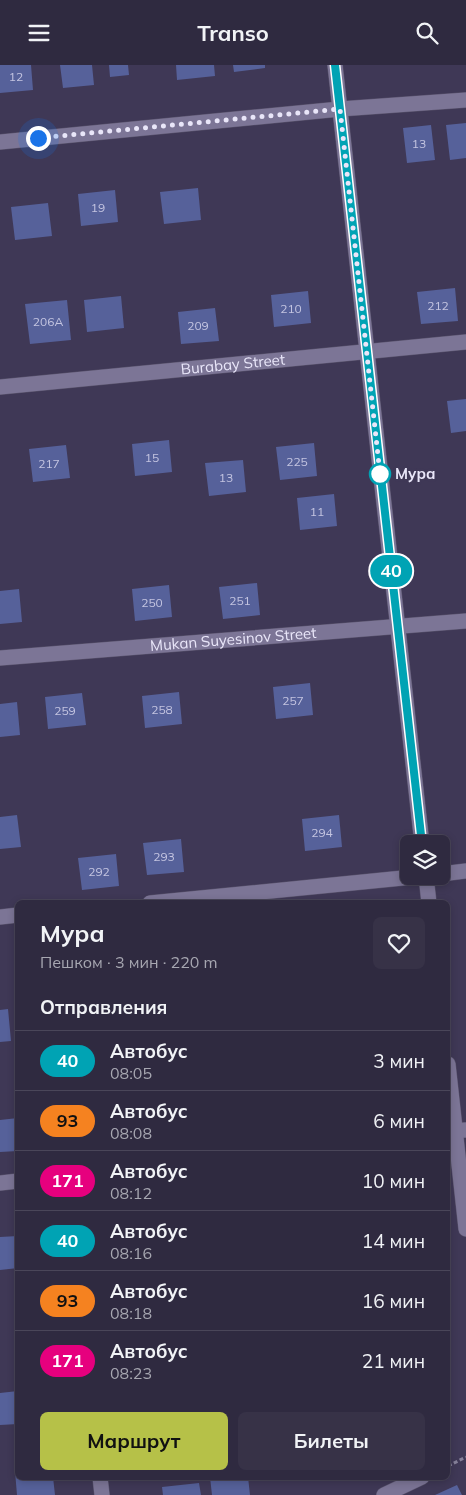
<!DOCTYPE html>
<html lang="ru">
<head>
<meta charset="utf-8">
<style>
	body { margin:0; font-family:Mulish,sans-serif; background:#373247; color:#f1f3f6; height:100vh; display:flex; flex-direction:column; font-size:19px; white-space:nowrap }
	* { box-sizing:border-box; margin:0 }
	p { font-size:16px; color:#a7a7b1 }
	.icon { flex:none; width:28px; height:28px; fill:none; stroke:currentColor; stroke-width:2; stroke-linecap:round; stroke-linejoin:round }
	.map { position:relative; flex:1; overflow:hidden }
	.sheet { position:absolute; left:15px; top:835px; width:435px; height:580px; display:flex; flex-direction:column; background:#2f2a40; border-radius:8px; box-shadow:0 2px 8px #0003,0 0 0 1px #4a4659 }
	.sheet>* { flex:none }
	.badge { padding:0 10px; border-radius:16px; font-size:18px; line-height:32px }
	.buttons { position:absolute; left:400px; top:770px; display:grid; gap:10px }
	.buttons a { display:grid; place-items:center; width:50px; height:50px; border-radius:8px; background:#2f2a40; box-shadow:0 2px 8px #0003,0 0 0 1px #4a4659; font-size:25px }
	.you { position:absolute; width:25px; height:25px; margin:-12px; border:4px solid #fff; border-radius:50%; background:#1a73e8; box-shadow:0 0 0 8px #1a73e833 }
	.map>.badge { position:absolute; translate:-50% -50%; box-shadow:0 0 0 2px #fff }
	h2 { padding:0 25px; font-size:19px; line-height:45px }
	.round { display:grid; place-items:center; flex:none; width:52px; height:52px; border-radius:8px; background:#373247 }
	.head { display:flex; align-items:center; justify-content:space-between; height:85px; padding:0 25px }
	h1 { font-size:24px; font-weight:700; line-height:38px }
	.button { display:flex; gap:10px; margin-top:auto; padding:10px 25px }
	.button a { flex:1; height:58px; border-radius:8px; background:#b6c148; color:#111; font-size:20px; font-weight:700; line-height:58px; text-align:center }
	.button a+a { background:#373247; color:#f1f3f6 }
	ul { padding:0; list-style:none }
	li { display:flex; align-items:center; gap:15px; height:60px; padding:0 25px; border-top:1px solid #4a4659 }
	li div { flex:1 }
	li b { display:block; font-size:19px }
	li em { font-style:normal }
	li .badge { min-width:55px; font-weight:700; text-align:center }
	header { display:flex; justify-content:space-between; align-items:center; height:65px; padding:0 25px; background:#2f2a40; font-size:22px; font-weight:700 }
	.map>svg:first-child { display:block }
</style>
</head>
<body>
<header><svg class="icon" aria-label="menu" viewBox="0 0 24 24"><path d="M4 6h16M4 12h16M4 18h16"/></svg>Transo<svg class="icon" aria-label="search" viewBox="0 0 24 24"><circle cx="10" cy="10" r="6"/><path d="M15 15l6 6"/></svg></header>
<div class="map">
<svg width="466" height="1430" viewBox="0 0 466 1430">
	<rect width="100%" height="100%" fill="#3f3856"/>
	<path fill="#56619a" d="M0,0h31l2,25 -33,3z
		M60,0h32l2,20 -31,3z
		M109,0h19l1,10 -19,2z
		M176,0h38l1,11 -38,4z
		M233,0h32v3l-31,4z
		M466,58v35l-16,2 -4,-35z
		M431,60l4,35 -28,3 -4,-35z
		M198,123l3,32 -37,4 -4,-32z
		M115,125l3,32 -37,4 -3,-32z
		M48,138l4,33 -37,4 -4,-33z
		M455,223l3,33 -37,3 -4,-32z
		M308,226l3,32 -37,4 -3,-32z
		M121,231l3,32 -37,4 -3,-32z
		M67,235l4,40 -41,4 -5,-40z
		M215,243l4,33 -38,3 -3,-32z
		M466,334v32l-15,2 -4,-32z
		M169,375l3,32 -37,4 -3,-32z
		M314,378l3,33 -37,4 -4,-33z
		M66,380l4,33 -37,4 -4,-33z
		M243,395l3,32 -37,4 -4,-33z
		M334,429l3,32 -37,4 -3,-32z
		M257,518l3,32 -37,4 -4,-32z
		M169,520l3,32 -37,4 -3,-32z
		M19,524l3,33 -22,2v-33z
		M310,618l3,32 -37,4 -3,-32z
		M179,627l3,32 -37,4 -3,-32z
		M82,628l4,32 -38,4 -3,-32z
		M17,637l3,33 -20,2v-33z
		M17,750l4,32 -21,2v-32z
		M339,750l3,32 -37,4 -3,-32z
		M181,774l3,33 -37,3 -4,-32z
		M116,789l3,32 -37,4 -4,-32z
		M8,944l3,32 -11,1v-32z
		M18,1053v33l-18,1v-32z
		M18,1171v32l-18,2v-33z
		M18,1326v33l-18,1v-32z
		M15,1406h3v6h35l2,18h-38z
		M210,1412h38l2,18h-38z
		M199,1418l2,12h-38l-1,-8z
		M457,1420l5,10h-27z"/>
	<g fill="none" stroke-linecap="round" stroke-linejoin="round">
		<g stroke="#59536c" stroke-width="16">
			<g id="minor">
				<path d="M0,77l340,-33 126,-9"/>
				<path id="s1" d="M0,322l466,-45"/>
				<path id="s2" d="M0,593l466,-37"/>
				<path d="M441,809l25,-3"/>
				<path d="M150,838l273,-27"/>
				<path d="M0,852l18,-2"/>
				<path d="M448,1066l18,-1"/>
				<path d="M0,1118l18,-2"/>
				<path d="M100,1412l2,18"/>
				<path d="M384,1430l38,-18"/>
			</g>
		</g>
		<g stroke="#59536c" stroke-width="16">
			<path id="secondary" d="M335,0l87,779
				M426,811l3,27
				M448,999l18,165"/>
		</g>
		<path stroke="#86819a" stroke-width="3" stroke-dasharray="4 2.5" stroke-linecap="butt" d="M448,1401l18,-9"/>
		<use href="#minor" stroke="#7c7596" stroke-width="15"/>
		<use href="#secondary" stroke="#7c7596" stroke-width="15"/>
	</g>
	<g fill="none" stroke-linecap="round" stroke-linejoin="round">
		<g stroke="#fff" stroke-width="11">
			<path id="line" d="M335,0l87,779"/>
		</g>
		<use href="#line" stroke="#00a3b4" stroke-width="8"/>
		<path stroke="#e9e6f9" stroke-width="5" stroke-dasharray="0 9" d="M38,73l302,-29 40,365"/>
	</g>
	<circle fill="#fff" stroke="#00a3b4" stroke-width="2.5" cx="380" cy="409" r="10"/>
	<g text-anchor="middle" stroke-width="4.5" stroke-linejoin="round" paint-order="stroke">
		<g font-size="12" fill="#c4c5e1">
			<text x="16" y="16">12</text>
			<text x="419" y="83">13</text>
			<text x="98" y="147">19</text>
			<text x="438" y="245">212</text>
			<text x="291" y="248">210</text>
			<text x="48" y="261">206А</text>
			<text x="198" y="265">209</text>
			<text x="152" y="397">15</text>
			<text x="297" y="401">225</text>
			<text x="49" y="403">217</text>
			<text x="226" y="417">13</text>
			<text x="317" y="451">11</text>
			<text x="240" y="540">251</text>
			<text x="152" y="542">250</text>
			<text x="293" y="640">257</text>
			<text x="162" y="649">258</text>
			<text x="65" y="650">259</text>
			<text x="322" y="772">294</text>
			<text x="164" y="796">293</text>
			<text x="99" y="811">292</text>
		</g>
		<g font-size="15" fill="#e9e6f9" stroke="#3f3856">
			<text dy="5" stroke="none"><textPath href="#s1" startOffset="234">Burabay Street</textPath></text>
			<text dy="5" stroke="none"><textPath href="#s2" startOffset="234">Mukan Suyesinov Street</textPath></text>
		</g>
		<g font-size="15" font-weight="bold" fill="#e9e6f9" stroke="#3f3856" text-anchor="start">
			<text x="395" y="414">Мура</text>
		</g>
	</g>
</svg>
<div class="buttons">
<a><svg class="icon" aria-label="layers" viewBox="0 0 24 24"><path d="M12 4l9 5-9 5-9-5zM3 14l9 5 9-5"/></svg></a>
</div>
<div class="you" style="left:38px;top:73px"></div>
<b class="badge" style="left:391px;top:506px;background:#00a3b4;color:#fff">40</b>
<section class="sheet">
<div class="head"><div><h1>Мура</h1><p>Пешком · 3 мин · 220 m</p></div><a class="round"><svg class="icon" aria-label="heart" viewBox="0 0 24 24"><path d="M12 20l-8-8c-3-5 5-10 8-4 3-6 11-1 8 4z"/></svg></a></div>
<h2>Отправления</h2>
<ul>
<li><span class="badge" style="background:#00a3b4;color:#fff">40</span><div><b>Автобус</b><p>08:05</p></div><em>3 мин</em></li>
<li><span class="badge" style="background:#f58220;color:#111">93</span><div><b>Автобус</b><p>08:08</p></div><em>6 мин</em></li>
<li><span class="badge" style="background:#e6007e;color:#fff">171</span><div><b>Автобус</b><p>08:12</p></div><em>10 мин</em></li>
<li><span class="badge" style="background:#00a3b4;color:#fff">40</span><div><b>Автобус</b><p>08:16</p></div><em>14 мин</em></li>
<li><span class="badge" style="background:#f58220;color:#111">93</span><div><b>Автобус</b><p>08:18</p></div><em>16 мин</em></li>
<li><span class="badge" style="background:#e6007e;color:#fff">171</span><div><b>Автобус</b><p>08:23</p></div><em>21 мин</em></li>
</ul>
<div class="button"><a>Маршрут</a><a>Билеты</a></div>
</section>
</div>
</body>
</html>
